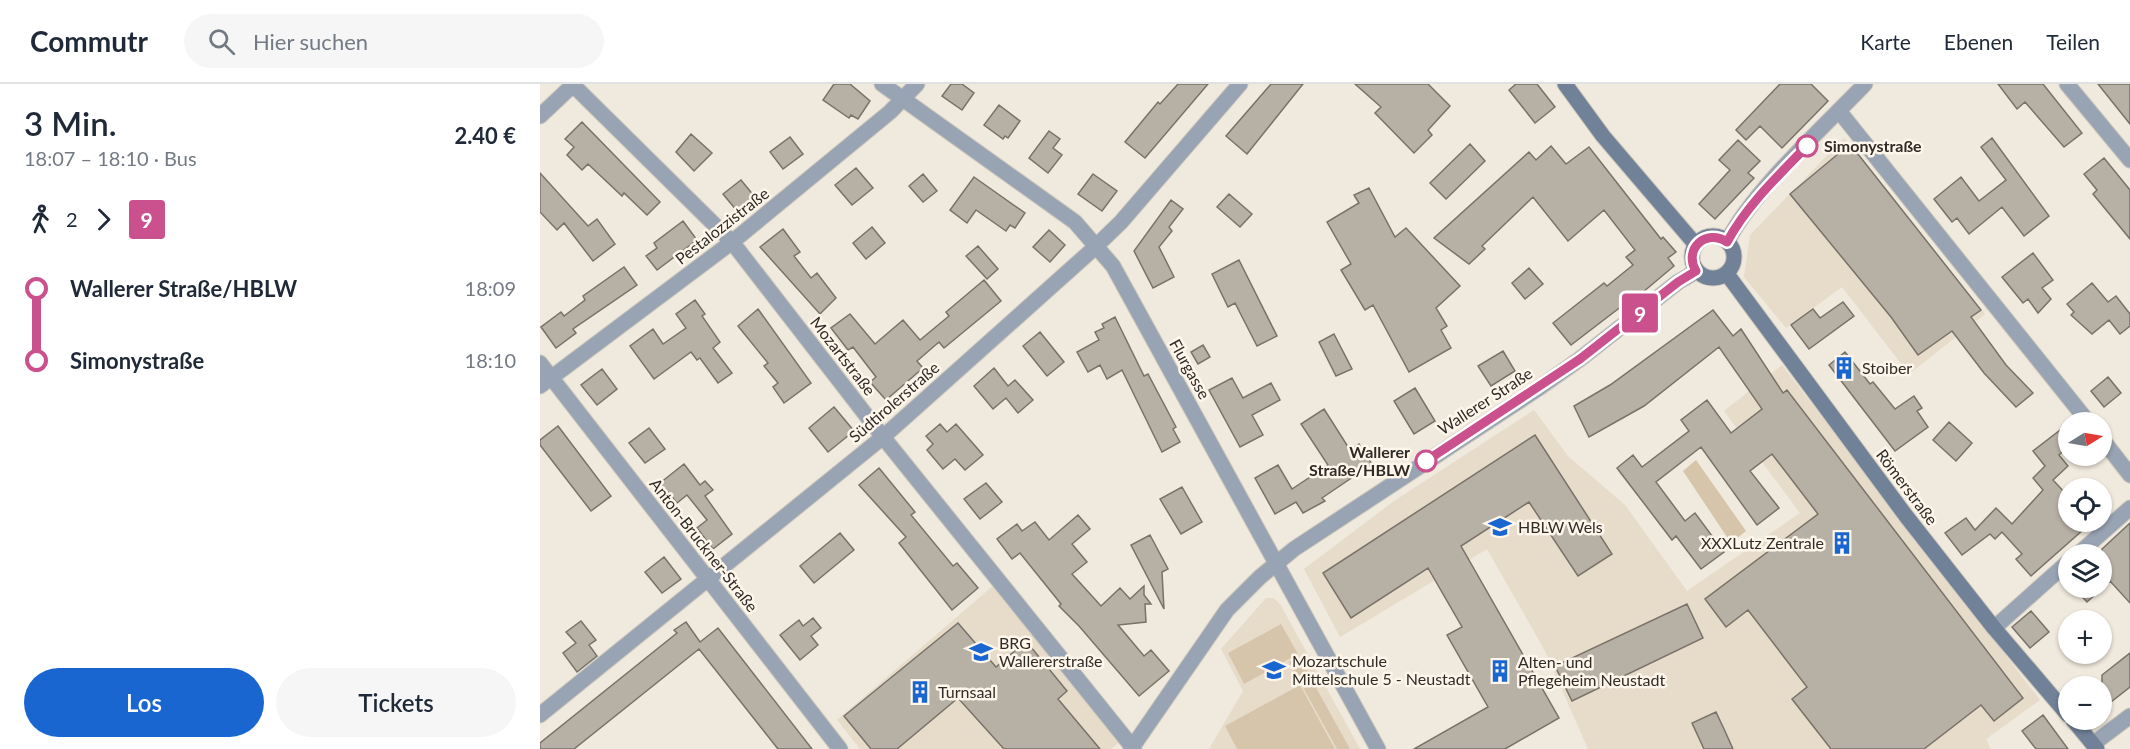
<!DOCTYPE html>
<html lang="de">
<head>
<meta charset="utf-8">
<style>
	body { margin:0; font-family:Lato,sans-serif; background:#f6f6f7; color:#1f2937; height:100vh; display:flex; flex-direction:column; font-size:22px; white-space:nowrap }
	* { box-sizing:border-box; margin:0 }
	p { font-size:20px; color:#747a83 }
	.icon { flex:none; width:33px; height:33px; fill:none; stroke:currentColor; stroke-width:2; stroke-linecap:round; stroke-linejoin:round }
	.map { position:relative; flex:1; overflow:hidden }
	.details { display:flex; flex-direction:column; background:#fff; width:540px }
	.details>* { flex:none }
	.badge { padding:0 12px; border-radius:4px; font-size:21px; line-height:39px }
	.needle { width:39px; rotate:79deg }
	.fabs { position:absolute; left:1518px; top:328px; display:grid; gap:12px }
	.fabs a { display:grid; place-items:center; width:54px; height:54px; border-radius:50%; background:#fff; box-shadow:0 2px 4px #0004; font-size:30px }
	.map>.badge { position:absolute; translate:-50% -50%; box-shadow:0 0 0 3px #fff }
	.legs { display:flex; align-items:center; gap:9px; height:66px; padding:0 24px; font-size:20px }
	.legs p { margin-inline-start:auto }
	.overview { display:flex; align-items:center; justify-content:space-between; height:102px; padding:0 24px }
	h1 { font-size:33px; font-weight:600; line-height:45px }
	.action { display:flex; gap:12px; margin-top:auto; padding:12px 24px }
	.action a { flex:1; height:69px; border-radius:36px; background:#1a66d1; color:#fff; font-size:24px; font-weight:600; line-height:69px; text-align:center }
	.action a+a { background:#f6f6f7; color:#1f2937 }
	ul { padding:0 24px; list-style:none }
	li { display:flex; align-items:center; gap:21px; height:72px; font-size:22px }
	li i { display:grid; place-items:center; width:9px; height:100%; margin:0 8px; background:currentColor }
	li i::after { content:''; width:15px; height:15px; margin:-8px; border:4px solid; border-radius:50%; background:#fff }
	li p { margin-inline-start:auto }
	li:first-child i { background:linear-gradient(#0000 50%,currentColor 0) }
	li:last-child i { background:linear-gradient(currentColor 50%,#0000 0) }
	header { display:flex; align-items:center; gap:36px; box-sizing:border-box; height:84px; padding:0 30px; background:#fff; border-bottom:2px solid #e0e1e3 }
	header strong { font-size:28px }
	nav { display:flex; gap:33px; margin-inline-start:auto; font-size:21px }
	.search { width:420px; height:54px; background:#f6f6f7; display:flex; align-items:center; gap:15px; box-sizing:border-box; padding:0 21px; border-radius:33px; color:#747a83; font-size:22px }
	main { display:flex; flex:1; min-height:0 }
	.map>svg:first-child { display:block }
</style>
</head>
<body>
<header>
<strong>Commutr</strong>
<div class="search"><svg class="icon" aria-label="search" viewBox="0 0 24 24"><circle cx="10" cy="10" r="6"/><path d="M15 15l6 6"/></svg>Hier suchen</div>
<nav><a>Karte</a><a>Ebenen</a><a>Teilen</a></nav>
</header>
<main>
<section class="details">
<div class="overview"><div><h1>3 Min.</h1><p>18:07 – 18:10 · Bus</p></div><b>2.40 €</b></div>
<div class="legs"><svg class="icon" aria-label="walk" viewBox="0 0 24 24"><circle cx="13" cy="4" r="2"/><path d="M13 8l-2 6 4 7M11 14l-3 7M7 12l3-4h3l4 4"/></svg>2<svg class="icon" aria-label="forward" viewBox="0 0 24 24"><path d="M9 5l7 7-7 7"/></svg><b class="badge" style="background:#ca508e;color:#fff">9</b></div>
<ul>
<li><i style="color:#ca508e"></i><b>Wallerer Straße/HBLW</b><p>18:09</p></li>
<li><i style="color:#ca508e"></i><b>Simonystraße</b><p>18:10</p></li>
</ul>
<div class="action"><a>Los</a><a>Tickets</a></div>
</section>
<div class="map">
<svg width="1590" height="665" viewBox="0 0 1590 665">
	<rect width="100%" height="100%" fill="#f0e9dd"/>
	<path fill="#e7dbca" d="M1304,54l141,176 -76,60 -67,-87 -56,41 -42,-51 6,-42z
		M1242,281l258,335 -54,39 5,10h-403l-43,-98 -58,-102 -147,88 -36,-68 90,-68 140,-91 34,46 57,49 62,86 113,-78 -76,-102z
		M454,501l125,157 -8,7h-251l-23,-29z
		M726,514h7l7,6 80,145h-151l34,-58 -22,-42z"/>
	<path fill="#d6c5ab" d="M1156,376l50,71 -15,12 -48,-72z
		M741,540l17,30 -54,30 -16,-31z
		M759,573l51,92h-13l-48,-87z
		M760,601l35,64h-98l-12,-23z"/>
	<path fill="#b7b0a5" stroke="#797268" stroke-width="1.5" d="M294,0h16l20,17 -12,18 -7,-4 -2,3 -26,-18z
		M411,0h11l12,9 -12,17 -20,-14z
		M638,0h30l-63,74 -20,-16 33,-40 2,2z
		M731,0h32l-56,70 -21,-18z
		M815,0h73l22,22 -22,24 4,5 -18,18 -39,-40 6,-6z
		M976,0h21l18,23 -20,16 -26,-33z
		M1240,0h31l17,17 -46,47 -22,-22 -14,14 -10,-10z
		M1458,0h45l39,49 -18,14 -39,-45 -8,7z
		M1558,0h32v40z
		M459,21l21,16 -12,17 -3,-2 -2,3 -19,-14z
		M42,38l78,80 -13,13 -23,-22 -2,3 -34,-32 -6,6 -15,-15 7,-8 -9,-8z
		M509,47l11,8 -7,9 9,7 -14,18 -19,-15z
		M151,50l21,19 -18,18 -18,-19z
		M250,53l13,17 -20,15 -13,-17z
		M1452,54l57,78 -25,20 -22,-29 -33,27 -12,-16 -5,4 -18,-23 27,-22 18,24 27,-21 -25,-33z
		M1198,56l22,21 -12,12 6,5 -39,41 -16,-15 31,-34 -11,-10z
		M930,60l15,17 -39,38 -16,-16z
		M1310,60l131,166 -10,7 35,48 27,28 -17,14 -32,-34 -32,-42 -34,24 -27,-38 -101,-123z
		M1011,62l15,18 23,-17 72,92 2,-2 13,15 -8,6 6,8 -50,42 -2,-2 -51,39 -18,-22 51,-40 3,3 26,-21 -7,-8 9,-7 -31,-40 -36,31 -35,-44 -51,49 3,3 -16,15 -35,-26 95,-86 7,8z
		M1564,74l26,32v49l-37,-45 4,-4 -13,-16z
		M316,84l17,20 -21,17 -17,-20z
		M0,89l48,53 9,-7 18,25 -22,17 -29,-38 -7,7 -17,-18z
		M383,90l14,17 -14,11 -14,-16z
		M553,90l24,17 -15,20 -24,-17z
		M434,93l51,36 -10,15 -5,-3 -4,6 -30,-21 -9,13 -17,-13z
		M201,96l13,16 -17,15 -14,-17z
		M829,104l26,49 11,-9 54,58 -24,22 11,18 -6,4 10,18 -42,24 -36,-67 -8,5 -24,-40 10,-6 -24,-42 32,-19 -5,-8z
		M689,110l23,20 -12,13 -23,-20z
		M631,116l12,9 -14,18 3,4 -13,16 15,30 -21,11 -19,-37z
		M143,137l14,19 -40,30 -11,-14 11,-8 -3,-5z
		M332,143l13,16 -19,16 -13,-16z
		M243,145l17,23 -6,4 17,22 6,-5 19,25 -16,16 -60,-67z
		M509,146l16,15 -15,17 -17,-15z
		M438,162l20,23 -11,10 -21,-23z
		M1493,169l20,27 -11,8 9,11 -13,14 -10,-14 -5,4 -21,-26z
		M699,176l38,76 -20,10 -22,-43 -7,4 -16,-33z
		M84,183l13,18 -64,44 3,4 -20,15 -15,-21 20,-15 3,4 21,-16 -2,-4z
		M989,184l14,16 -18,15 -13,-16z
		M444,196l17,21 -57,47 -5,-6 -22,19 6,7 -37,32 -16,-18 6,-5 -23,-30 -5,3 -17,-22 19,-14 25,30 28,-24 17,20 29,-24 -3,-4z
		M1552,199l16,19 8,-6 14,18v12l-10,8 -11,-14 -17,14 -21,-19 3,-3 -7,-8z
		M155,216l10,14 -3,2 18,26 -7,6 19,25 -14,10 -18,-25 -3,2 -6,-8 -37,27 -24,-33 23,-17 10,15 23,-16 -10,-14z
		M1303,218l11,14 -45,33 -18,-24 22,-16 7,9z
		M218,225l53,74 -27,20 -11,-16 5,-4 -14,-17 4,-3 -30,-37z
		M1173,226l20,26 8,-7 42,64 4,-3 236,308 -29,23 -13,-16 -57,44h-93l-39,-50 15,-12 -59,-77 -22,17 -21,-28 113,-85 -46,-60 -22,17 29,37 -22,17 -56,-78 -45,35 29,39 10,-8 29,39 -23,17 -25,-33 -4,4 -55,-72 16,-13 9,12 47,-36 -8,-11 26,-20 24,33 31,-24 -43,-62 -75,59 -55,31 -15,-31 36,-21z
		M575,233l29,59 4,-2 28,53 -3,2 7,13 -18,10 -40,-82 -15,9 -7,-14 -12,7 -11,-20 22,-12 -4,-8 9,-4 -2,-4z
		M500,248l24,30 -17,14 -24,-30z
		M794,250l18,35 -16,7 -17,-34z
		M663,261l7,12 -12,7 -7,-12z
		M963,267l12,20 -24,15 -13,-20z
		M1305,268l25,32 3,-2 22,27 19,-13 8,12 -5,3 11,16 -33,24 -66,-86z
		M454,284l14,18 7,-6 18,20 -15,13 -12,-15 -13,11 -19,-23z
		M62,285l15,20 -20,16 -16,-20z
		M1568,293l13,16 -17,14 -13,-16z
		M692,294l11,20 28,-15 9,17 -28,15 11,20 -23,12 -31,-57z
		M875,304l20,33 -21,13 -20,-33z
		M294,323l20,24 -26,21 -19,-24z
		M784,325l26,41 9,-6 13,20 -50,34 3,3 -22,12 -7,-11 -21,12 -20,-36 23,-13 14,24 36,-24 -27,-41z
		M1409,338l23,21 -16,18 -23,-21z
		M400,340l7,8 9,-8 27,31 -18,15 -10,-11 -12,10 -16,-19 6,-6 -7,-8z
		M1528,340v23l-9,8 9,11 -15,14 15,16v26h24l-61,54 -15,-17 6,-5 -20,-22 -7,7 -5,-5 -28,21 -17,-22 21,-15 9,12 21,-22 16,16 31,-34 -10,-12 12,-12 -12,-15z
		M18,342l53,70 -20,15 -51,-66v-5z
		M109,344l16,21 -20,14 -16,-20z
		M995,351l77,119 -34,22 -49,-74 -68,44 98,172 -54,31h-91l74,-42 -41,-72 15,-8 -34,-59 -77,50 -28,-45z
		M144,380l16,21 5,-4 8,9 -8,6 27,38 -19,15 -16,-21 10,-8 -20,-25 -10,8 -17,-20z
		M339,384l36,44 -4,3 42,51 4,-3 21,25 -26,22 -53,-67 7,-6 -47,-52z
		M446,399l16,19 -22,17 -16,-20z
		M642,403l20,35 -21,12 -21,-35z
		M538,431l12,14 -18,15 15,18 -15,12 29,32 19,-18 10,11 14,-13v9l7,9h-6l1,18 -28,3 26,31 7,-6 18,21 -30,25 -60,-70 -20,-20 2,-2 -41,-51 -8,6 -15,-20 20,-15 5,7 13,-9 14,18z
		M1590,439v80l-20,-22 -23,21 -13,-14h28v-39z
		M300,449l14,17 -40,33 -14,-17z
		M610,451l18,34 -6,3 2,37 -33,-64z
		M124,473l17,22 -19,14 -17,-21z
		M1147,520l16,34 -131,63 -17,-35z
		M1491,527l18,21 -19,16 -18,-21z
		M273,534l8,10 -10,8 7,9 -18,15 -20,-25 19,-15 4,6z
		M41,537l15,19 -7,5 8,11 -20,16 -14,-19 13,-10 -10,-11z
		M146,538l14,20 18,-14 94,121h-34l-79,-100 -125,100h-34v-6l137,-110 -3,-3z
		M418,539l38,44 30,-26 41,50 -9,8 42,50h-96l-46,-51 -61,51h-26l-27,-33z
		M1590,569v34l-28,22v-34z
		M1176,628l8,17 9,20h-29l-12,-26z
		M1503,631l25,34h-32l-14,-18z"/>
	<g fill="none" stroke-linecap="round" stroke-linejoin="round">
		<g stroke="#cdc7bc" stroke-width="17">
			<path id="minor" d="M342,0l193,138 38,44 265,483
				M1527,0l63,76
				M33,1l159,157 151,195 251,312
				M1299,27l250,312
				M0,32l34,-32
				M0,279l300,386
				M0,302l192,-144 158,-130 27,-28
				M1562,355l28,36
				M1537,471l53,-47
				M1454,544l74,-66
				M0,631l343,-278 208,-186 30,-29 119,-138
				M1553,660l37,-28"/>
		</g>
		<g stroke="#cdc7bc" stroke-width="17">
			<path id="tertiary" d="M1187,158c28,-54 95,-113 138,-158
				M591,665l96,-139 33,-33 34,-28 245,-161 41,-29 98,-77 19,-11"/>
		</g>
		<g stroke="#cdc7bc" stroke-width="17">
			<path id="secondary" d="M1025,0l38,52 93,109
				M1152 173a21 21 0 1 1 42 0a21 21 0 1 1-42 0Z
				M1187,190l179,242 88,112 74,87
				M1533,636l24,29"/>
		</g>
		<use href="#minor" stroke="#98a3b3" stroke-width="15"/>
		<use href="#tertiary" stroke="#98a3b3" stroke-width="15"/>
		<use href="#secondary" stroke="#718198" stroke-width="15"/>
	</g>
	<g fill="none" stroke-linecap="round" stroke-linejoin="round">
		<g stroke="#fff" stroke-width="14">
			<path id="line-1" d="M886,377l154,-102 98,-77 18,-11c-13,-22 10,-43 31,-29 20,-37 51,-66 80,-96"/>
		</g>
		<use href="#line-1" stroke="#ca508e" stroke-width="9"/>
	</g>
	<defs>
		<g id="building-bare" transform="scale(1.8)"><path d="M-4-6H4V6H1V3H-1V6H-4ZM-2.5-4.3h1.7v1.8h-1.7ZM.8-4.3h1.7v1.8H.8ZM-2.5-1h1.7V.8h-1.7ZM.8-1h1.7V.8H.8Z" fill="#1a66d1" stroke="#fef6eb" stroke-width="2.5" paint-order="stroke"/></g>
		<g id="school-bare" transform="scale(1.8)"><path d="M0-5L7-2L0 1L-7-2ZM-4 1L0 2.5L4 1V4Q0 6-4 4Z" fill="#1a66d1" stroke="#fef6eb" stroke-width="2.5" paint-order="stroke"/></g>
	</defs>
	<g fill-rule="evenodd">
		<use href="#building-bare" x="1304" y="284"/>
		<use href="#school-bare" x="960" y="443"/>
		<use href="#building-bare" x="1302" y="459"/>
		<use href="#school-bare" x="441" y="568"/>
		<use href="#school-bare" x="734" y="586"/>
		<use href="#building-bare" x="960" y="587"/>
		<use href="#building-bare" x="380" y="608"/>
	</g>
	<g fill="#fff" stroke="#ca508e" stroke-width="3">
		<circle cx="1267" cy="62" r="10"/>
		<circle cx="886" cy="377" r="10"/>
	</g>
	<g text-anchor="middle" stroke-width="5" stroke-linejoin="round" paint-order="stroke">
		<g font-size="16" font-weight="bold" fill="#2f2c28" stroke="#fef6eb" text-anchor="start">
			<text x="1284" y="68">Simonystraße</text>
			<text x="870" y="374" text-anchor="end">Wallerer<tspan x="870" dy="18">Straße/HBLW</tspan></text>
		</g>
		<g font-size="16" fill="#2f2c28" stroke="#fef6eb">
			<text transform="translate(182 142) rotate(-38)" y="6">Pestalozzistraße</text>
			<text transform="translate(303 272) rotate(52)" y="6">Mozartstraße</text>
			<text transform="translate(650 285) rotate(61)" y="6">Flurgasse</text>
			<text transform="translate(945 317) rotate(-33)" y="6">Wallerer Straße</text>
			<text transform="translate(354 318) rotate(-41)" y="6">Südtirolerstraße</text>
			<text transform="translate(1367 403) rotate(53)" y="6">Römerstraße</text>
			<text transform="translate(164 461) rotate(52)" y="6">Anton-Bruckner-Straße</text>
		</g>
		<g font-size="16" fill="#2f2c28" stroke="#fef6eb" text-anchor="start">
			<text x="1322" y="290">Stoiber</text>
			<text x="978" y="449">HBLW Wels</text>
			<text x="1284" y="465" text-anchor="end">XXXLutz Zentrale</text>
			<text x="459" y="565">BRG<tspan x="459" dy="18">Wallererstraße</tspan></text>
			<text x="752" y="583">Mozartschule<tspan x="752" dy="18">Mittelschule 5 - Neustadt</tspan></text>
			<text x="978" y="584">Alten- und<tspan x="978" dy="18">Pflegeheim Neustadt</tspan></text>
			<text x="398" y="614">Turnsaal</text>
		</g>
	</g>
</svg>
<div class="fabs">
<a><svg class="needle" viewBox="-14 -14 28 28"><path d="M0-13l5 13h-10z" fill="#e53935"/><path d="M0 13l5-13h-10z" fill="#747a83"/></svg></a>
<a><svg class="icon" aria-label="locate" viewBox="0 0 24 24"><circle cx="12" cy="12" r="6"/><path d="M12 2v4M12 18v4M2 12h4M18 12h4"/></svg></a>
<a><svg class="icon" aria-label="layers" viewBox="0 0 24 24"><path d="M12 4l9 5-9 5-9-5zM3 14l9 5 9-5"/></svg></a>
<a>+</a>
<a>−</a>
</div>
<b class="badge" style="left:1100px;top:229px;background:#ca508e;color:#fff">9</b>
</div>
</main>
</body>
</html>
